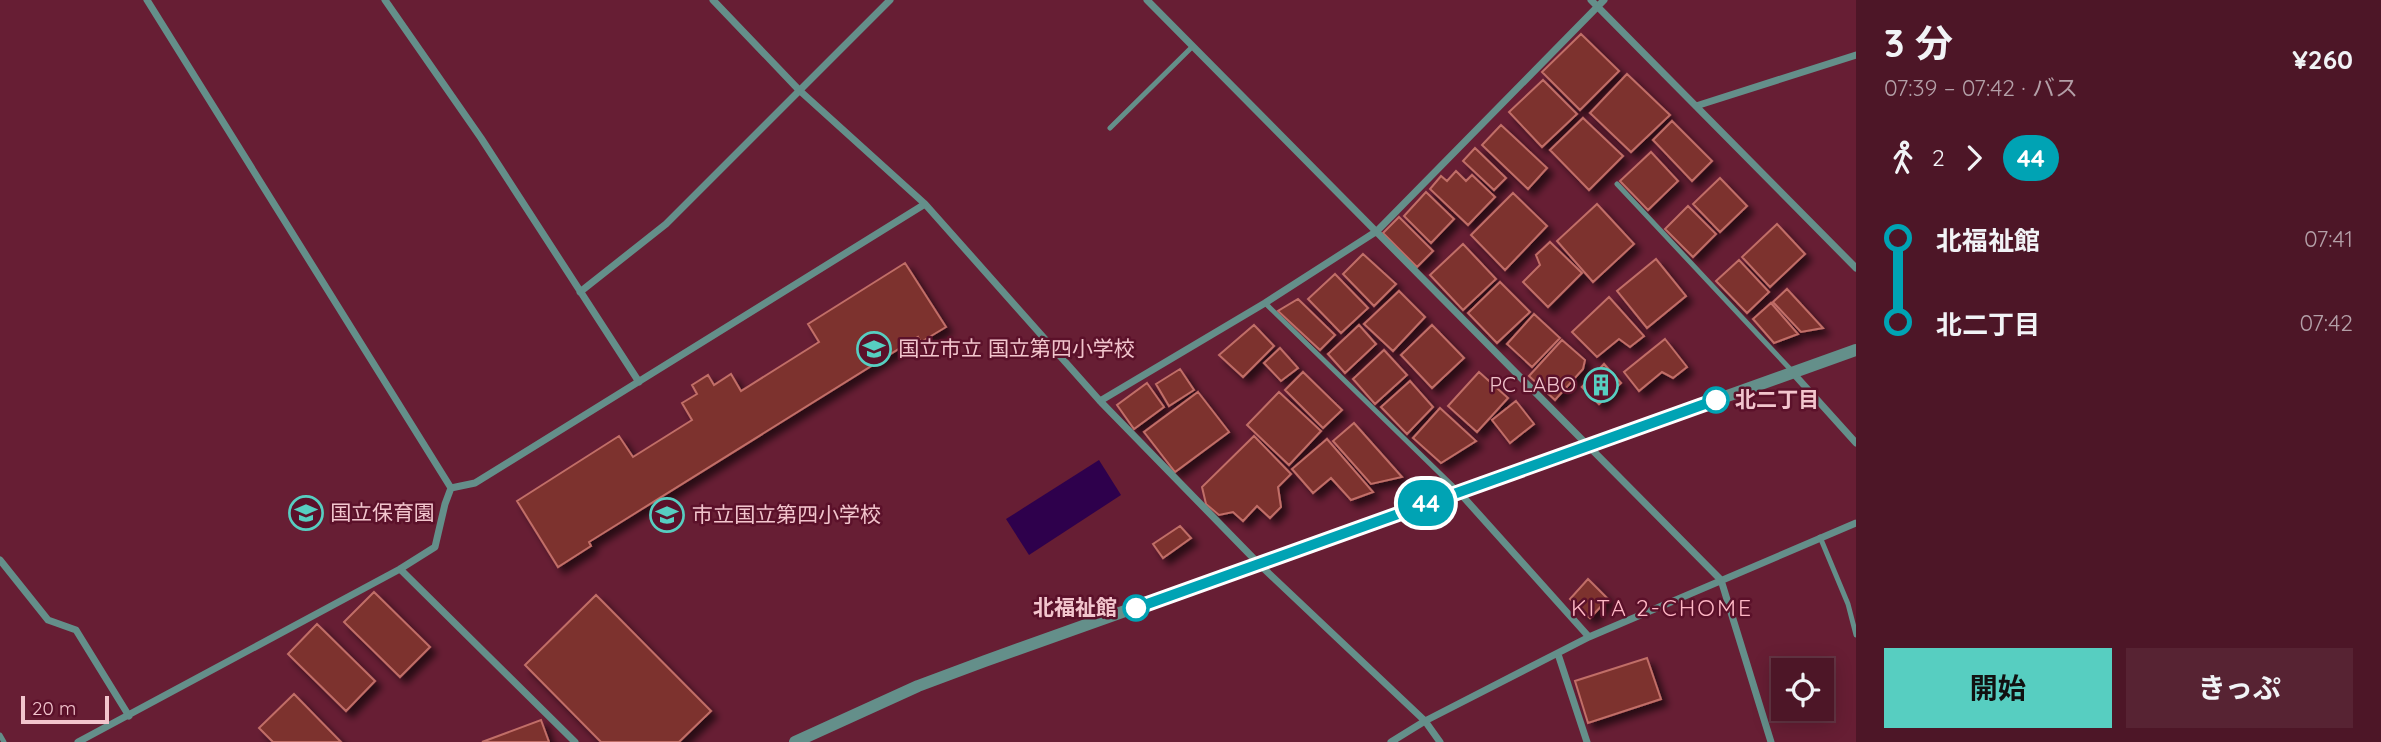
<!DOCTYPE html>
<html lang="ja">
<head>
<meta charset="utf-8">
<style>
	body { margin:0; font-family:Quicksand,"Noto Sans JP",sans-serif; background:#572333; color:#f1f3f6; height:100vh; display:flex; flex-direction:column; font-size:26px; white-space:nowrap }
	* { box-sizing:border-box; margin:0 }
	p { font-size:23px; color:#b39fa7 }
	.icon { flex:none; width:38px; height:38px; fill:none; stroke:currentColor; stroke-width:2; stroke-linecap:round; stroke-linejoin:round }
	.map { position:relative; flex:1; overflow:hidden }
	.drawer { display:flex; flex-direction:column; background:#4d1627; width:525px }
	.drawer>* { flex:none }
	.badge { padding:0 14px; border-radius:23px; font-size:24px; line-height:46px }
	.fabs { position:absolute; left:1771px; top:658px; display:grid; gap:14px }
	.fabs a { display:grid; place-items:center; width:63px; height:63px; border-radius:0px; background:#4d1627; box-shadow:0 4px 18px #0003,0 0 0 2px #643544; font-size:35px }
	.scale { position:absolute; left:21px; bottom:18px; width:88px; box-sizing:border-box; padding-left:7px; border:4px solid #f2c5cd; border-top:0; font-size:19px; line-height:24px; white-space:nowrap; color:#f2c5cd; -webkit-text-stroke:5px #5b112a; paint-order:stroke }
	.map>.badge { position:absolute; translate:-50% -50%; box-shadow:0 0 0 4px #fff }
	.legs { display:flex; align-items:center; gap:10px; height:77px; padding:0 28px; font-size:23px }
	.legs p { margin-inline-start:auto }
	.overview { display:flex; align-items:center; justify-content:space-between; height:119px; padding:0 28px }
	h1 { font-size:38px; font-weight:700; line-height:52px }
	.action { display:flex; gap:14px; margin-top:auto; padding:14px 28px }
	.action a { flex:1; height:80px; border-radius:0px; background:#57cec1; color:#111; font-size:28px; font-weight:700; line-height:80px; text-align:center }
	.action a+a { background:#572333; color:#f1f3f6 }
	ul { padding:0 28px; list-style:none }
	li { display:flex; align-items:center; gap:24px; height:84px; font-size:26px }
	li i { display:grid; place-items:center; width:10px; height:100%; margin:0 9px; background:currentColor }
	li i::after { content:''; width:18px; height:18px; margin:-9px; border:5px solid; border-radius:50%; background:#4d1627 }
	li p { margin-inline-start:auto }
	li:first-child i { background:linear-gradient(#0000 50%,currentColor 0) }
	li:last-child i { background:linear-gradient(currentColor 50%,#0000 0) }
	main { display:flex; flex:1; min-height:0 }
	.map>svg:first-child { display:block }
</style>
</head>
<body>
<main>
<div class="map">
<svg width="1856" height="742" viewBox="0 0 1856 742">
	<defs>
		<filter id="shadow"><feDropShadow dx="6" dy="6" stdDeviation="3.5" flood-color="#0009"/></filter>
	</defs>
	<rect width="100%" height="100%" fill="#671e34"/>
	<path fill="#2e004c" d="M1099,460l22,35 -92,60 -23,-36z"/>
	<path fill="#7d322d" stroke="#c16e67" stroke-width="2" filter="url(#shadow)" d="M1581,34l38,37 -39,39 -38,-38z
		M1627,74l43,41 -39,37 -41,-39z
		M1543,80l34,34 -35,33 -33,-35z
		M1583,118l40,38 -34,34 -39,-40z
		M1672,121l40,40 -20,20 -39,-41z
		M1501,125l46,43 -19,21 -46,-44z
		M1475,148l31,30 -12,12 -31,-29z
		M1651,152l27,29 -30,29 -28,-29z
		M1456,171l10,10 6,-6 23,22 -27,28 -38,-36 11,-13 6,5z
		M1720,178l27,28 -27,26 -27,-28z
		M1426,192l28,27 -23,24 -27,-27z
		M1513,193l34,33 -42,44 -34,-35z
		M1597,204l37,40 -41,38 -36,-41z
		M1688,206l28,28 -23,23 -28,-28z
		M1399,217l34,34 -16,16 -34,-34z
		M1777,224l28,30 -35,33 -28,-30z
		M1550,242l32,31 -34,34 -25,-25 17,-17 -4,-10z
		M1463,244l33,35 -33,31 -33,-35z
		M1363,254l33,30 -22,22 -31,-32z
		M1656,259l30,37 -39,32 -30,-37z
		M1739,260l30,32 -22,21 -31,-32z
		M905,263l41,64 -25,15 -3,-5 -329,205 2,4 -33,21 -41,-66 102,-65 14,21 59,-37 -10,-17 15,-9 -5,-9 16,-10 6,10 17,-11 10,17 78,-49 -11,-18z
		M1335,274l33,34 -27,25 -33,-34z
		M1500,282l30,30 -33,31 -29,-30z
		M1787,289l36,39 -22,4 -28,-30z
		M1399,291l26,26 -32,34 -29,-27z
		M1609,297l35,39 -14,11 -11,-8 -22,18 -25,-25z
		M1298,299l37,36 -15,15 -42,-39z
		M1771,303l27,31 -24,9 -21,-24z
		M1534,314l26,24 -28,29 -25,-23z
		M1254,325l20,21 -31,31 -24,-22z
		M1359,325l17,19 -31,29 -17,-19z
		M1432,325l32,33 -32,30 -31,-33z
		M1665,339l22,28 -14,11 -11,-6 -23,19 -15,-19z
		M1562,340l23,20 -2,9 -28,31 -26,-24z
		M1280,348l18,20 -17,13 -17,-18z
		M1384,350l23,25 -32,29 -22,-25z
		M1604,364l17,19 -22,21 -17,-17z
		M1180,369l14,21 -25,16 -13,-22z
		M1303,372l39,38 -19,18 -38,-38z
		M1479,372l29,26 -31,34 -29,-26z
		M1410,381l23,26 -26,27 -26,-27z
		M1147,383l17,24 -30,22 -17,-24z
		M1198,392l31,40 -54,40 -31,-40z
		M1279,392l42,39 -32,34 -42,-40z
		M1516,401l18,23 -24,19 -18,-23z
		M1440,408l36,33 -35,22 -28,-25z
		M1354,423l48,54 -31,7 -38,-43z
		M1254,436l37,38 -13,13 3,20 -11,11 -13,-12 -14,15 -10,-9 -14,3 -13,-11 -4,-17z
		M1327,439l46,53 -22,8 -20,-22 -18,15 -21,-24z
		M1180,526l11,12 -28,20 -10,-14z
		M1588,579l20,20 -18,19 -20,-19z
		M374,592l56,55 -30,30 -56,-55z
		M596,595l115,116 -32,31h-78l-76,-77z
		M317,624l58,57 -29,30 -58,-57z
		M1647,658l14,41 -73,24 -13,-42z
		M294,694l47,48h-68l-14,-14z
		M541,720l8,22h-67z"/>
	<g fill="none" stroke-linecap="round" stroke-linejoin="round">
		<path stroke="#648f8a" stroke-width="5" d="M1110,128l83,-82
			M1617,184l175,187
			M1265,303l193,188
			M1820,537l28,67 8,31
			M0,735l4,7"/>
		<path stroke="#648f8a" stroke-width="7" d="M147,0l304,488
			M385,0l96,138 158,244
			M713,0l86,90 126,114 175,197 160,164 165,156 15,21
			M1147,0l574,580 50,162
			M1591,0l265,268
			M1696,106l160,-51
			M580,292l86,-68 224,-224
			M1793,373l63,70
			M1100,401l165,-98 112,-72 227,-231
			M1458,491l131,146
			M0,560l48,60 28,10 53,86
			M400,569l175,173
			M1558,654l29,88
			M78,742l322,-173 35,-22 10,-43 6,-16 24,-5 450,-279
			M1391,742l34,-21 164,-84 267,-114"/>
		<path stroke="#648f8a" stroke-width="12" d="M795,742l123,-56 67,-25 871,-311"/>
	</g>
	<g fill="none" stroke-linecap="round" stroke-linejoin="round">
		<g stroke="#fff" stroke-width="16">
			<path id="line-1" d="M1136,608l580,-208"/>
		</g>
		<use href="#line-1" stroke="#00a3b4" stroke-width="10"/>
	</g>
	<defs>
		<g id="school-ring" transform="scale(1.75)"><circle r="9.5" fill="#5b112a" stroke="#57cec1" stroke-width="1.5"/><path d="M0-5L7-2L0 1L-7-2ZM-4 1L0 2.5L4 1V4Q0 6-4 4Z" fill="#57cec1"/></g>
		<g id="building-ring" transform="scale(1.75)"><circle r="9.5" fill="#5b112a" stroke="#57cec1" stroke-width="1.5"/><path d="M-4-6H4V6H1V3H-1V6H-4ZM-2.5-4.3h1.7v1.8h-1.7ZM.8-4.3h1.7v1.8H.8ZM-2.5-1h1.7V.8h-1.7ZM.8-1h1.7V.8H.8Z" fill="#57cec1"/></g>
	</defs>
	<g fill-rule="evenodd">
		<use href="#school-ring" x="874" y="349"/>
		<use href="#building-ring" x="1601" y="385"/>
		<use href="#school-ring" x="306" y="513"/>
		<use href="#school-ring" x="667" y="515"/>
	</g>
	<g fill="#fff" stroke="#00a3b4" stroke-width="3.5">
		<circle cx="1716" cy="400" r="12"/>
		<circle cx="1136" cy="608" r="12"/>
	</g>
	<g text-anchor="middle" stroke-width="5" stroke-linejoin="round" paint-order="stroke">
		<g font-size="21" fill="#f2c5cd" stroke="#5b112a" text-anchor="start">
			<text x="898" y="356">国立市立 国立第四小学校</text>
			<text x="1576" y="392" text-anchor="end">PC LABO</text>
			<text x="330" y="520">国立保育園</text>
			<text x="692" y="522">市立国立第四小学校</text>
		</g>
		<g font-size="21" font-weight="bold" fill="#f2c5cd" stroke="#5b112a" text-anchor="start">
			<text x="1735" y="407">北二丁目</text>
			<text x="1117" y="615" text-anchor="end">北福祉館</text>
		</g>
		<g font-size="23" letter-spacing="2" fill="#ffb7c5" stroke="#5b112a">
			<text x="1662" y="616">KITA 2-CHOME</text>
		</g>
	</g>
</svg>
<div class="fabs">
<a><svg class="icon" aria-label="locate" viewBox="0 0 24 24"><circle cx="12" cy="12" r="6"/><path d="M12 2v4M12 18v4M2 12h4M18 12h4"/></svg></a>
</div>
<div class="scale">20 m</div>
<b class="badge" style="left:1426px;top:503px;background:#00a3b4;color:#fff">44</b>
</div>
<section class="drawer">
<div class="overview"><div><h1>3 分</h1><p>07:39 – 07:42 · バス</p></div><b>¥260</b></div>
<div class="legs"><svg class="icon" aria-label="walk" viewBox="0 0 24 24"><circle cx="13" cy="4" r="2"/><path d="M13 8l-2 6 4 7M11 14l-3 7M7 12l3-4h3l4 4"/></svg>2<svg class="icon" aria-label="forward" viewBox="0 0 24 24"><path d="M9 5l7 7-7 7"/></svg><b class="badge" style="background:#00a3b4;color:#fff">44</b></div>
<ul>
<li><i style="color:#00a3b4"></i><b>北福祉館</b><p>07:41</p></li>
<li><i style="color:#00a3b4"></i><b>北二丁目</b><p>07:42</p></li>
</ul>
<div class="action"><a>開始</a><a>きっぷ</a></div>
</section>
</main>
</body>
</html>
